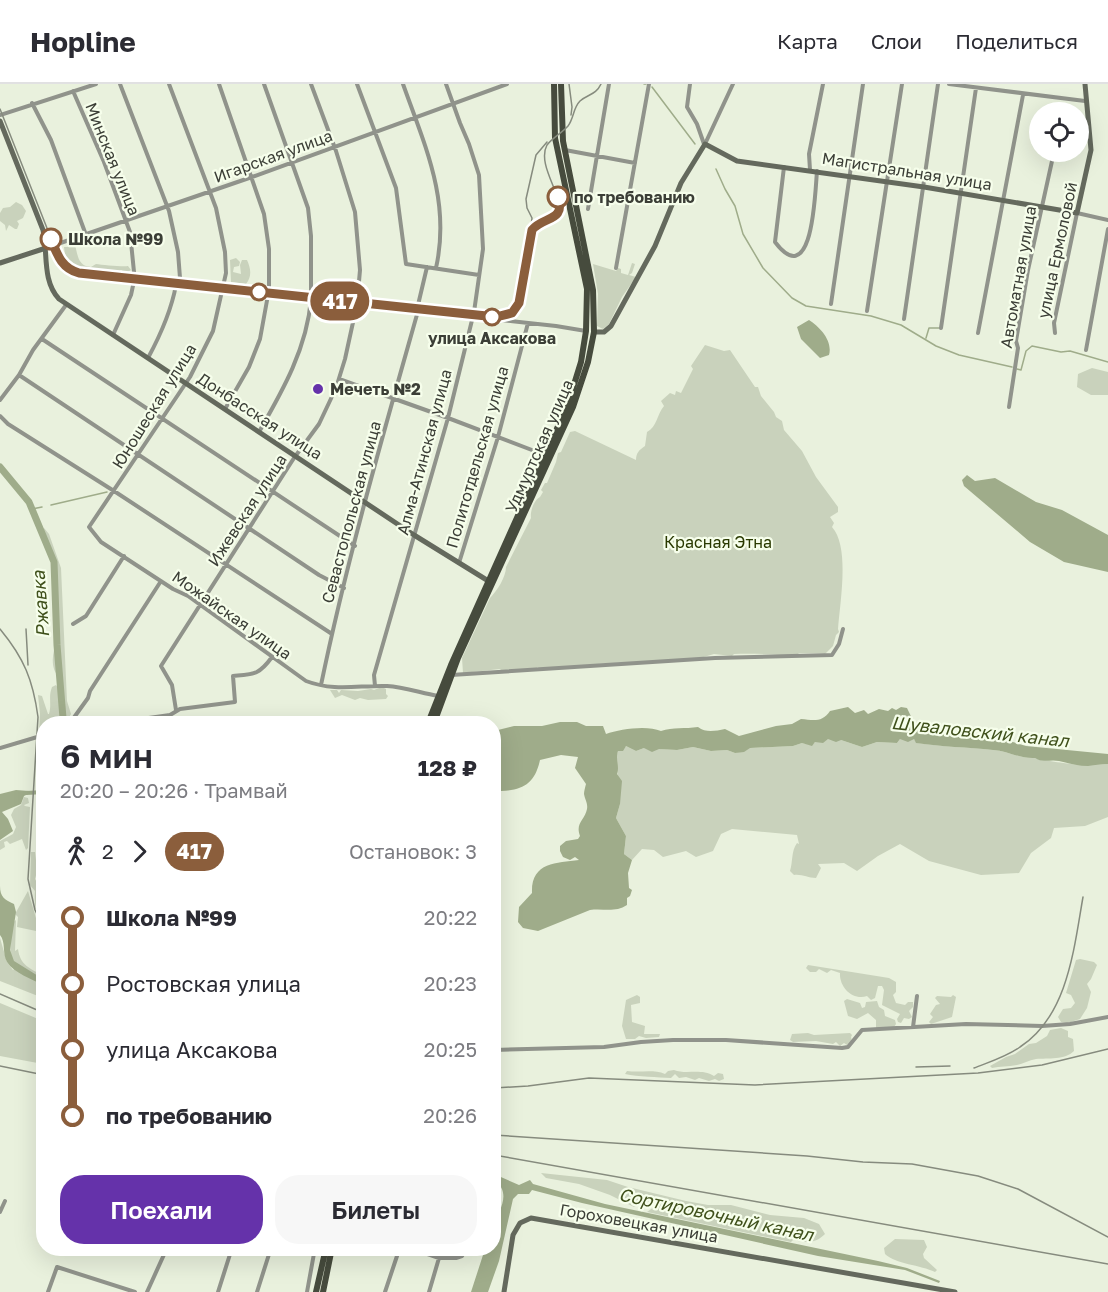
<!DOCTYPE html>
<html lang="ru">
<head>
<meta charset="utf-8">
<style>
	body { margin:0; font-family:"Golos Text",sans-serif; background:#f7f7f7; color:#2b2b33; height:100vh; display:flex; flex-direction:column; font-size:22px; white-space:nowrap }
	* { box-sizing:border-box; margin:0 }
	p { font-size:20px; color:#7c7c81 }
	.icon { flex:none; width:33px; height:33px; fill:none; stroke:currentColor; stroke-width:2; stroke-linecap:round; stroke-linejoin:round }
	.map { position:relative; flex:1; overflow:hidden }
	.drawer { position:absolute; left:36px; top:632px; width:465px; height:540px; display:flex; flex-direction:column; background:#fff; border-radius:24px; box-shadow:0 6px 24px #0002 }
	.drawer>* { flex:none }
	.badge { padding:0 12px; border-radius:20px; font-size:21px; line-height:39px }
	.buttons { position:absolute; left:1029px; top:18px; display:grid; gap:12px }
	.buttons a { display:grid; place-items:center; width:60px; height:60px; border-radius:50%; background:#fff; box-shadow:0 6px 24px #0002; font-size:30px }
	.map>.badge { position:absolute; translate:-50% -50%; box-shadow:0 0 0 3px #fff }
	.legs { display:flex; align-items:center; gap:9px; height:66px; padding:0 24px; font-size:20px }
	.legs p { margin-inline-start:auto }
	.head { display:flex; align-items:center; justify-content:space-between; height:102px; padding:0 24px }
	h1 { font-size:33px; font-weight:600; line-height:45px }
	.action { display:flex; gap:12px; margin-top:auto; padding:12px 24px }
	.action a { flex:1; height:69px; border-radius:24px; background:#6532aa; color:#fff; font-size:24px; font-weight:600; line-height:69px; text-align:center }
	.action a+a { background:#f7f7f7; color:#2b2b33 }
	ul { padding:0 24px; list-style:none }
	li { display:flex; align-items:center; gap:21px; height:66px; font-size:22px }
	li i { display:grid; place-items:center; width:9px; height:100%; margin:0 8px; background:currentColor }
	li i::after { content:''; width:15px; height:15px; margin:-8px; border:4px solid; border-radius:50%; background:#fff }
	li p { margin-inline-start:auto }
	li:first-child i { background:linear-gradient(#0000 50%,currentColor 0) }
	li:last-child i { background:linear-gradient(currentColor 50%,#0000 0) }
	header { display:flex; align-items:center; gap:36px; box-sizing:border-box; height:84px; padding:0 30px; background:#fff; border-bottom:2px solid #e1e1e2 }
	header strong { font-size:28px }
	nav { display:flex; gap:33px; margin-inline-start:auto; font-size:21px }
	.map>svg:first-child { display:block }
</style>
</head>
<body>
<header>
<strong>Hopline</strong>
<nav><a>Карта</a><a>Слои</a><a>Поделиться</a></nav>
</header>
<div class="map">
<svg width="1108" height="1208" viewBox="0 0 1108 1208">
	<rect width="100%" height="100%" fill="#e9f1dd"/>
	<path fill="#c9d2bc" d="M16,118l6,3 4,6 -3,7 -6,3 2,3 -2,5h-2l-6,-4 -3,6 -1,-6 -5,-4v-8l3,-5 7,-1z
		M69,160l6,1c3,11 3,21 16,22l5,-3c6,1 28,3 32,2l3,4 -5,3 -5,-3 -4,3 -16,-2 -2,5 -3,1 -2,-6c-20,0 -28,-4 -30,-24h3z
		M236,174l4,4 -1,4 -5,1 -1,5 8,2 -1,-9 2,-5h5c4,9 5,16 -1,24l-15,-2 -1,-22z
		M632,179l3,1 -3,9 -3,2 7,2 -14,20 -13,27 -6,5 -6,-3 1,-32 -5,-30 23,7 2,-3 3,1v4l7,2z
		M705,261l19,6 6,-1 25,37h3l3,9 13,16 2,5 6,4 2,9 18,21 14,26 22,30v5l-8,5 4,6 -2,4c18,20 8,75 6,102l1,3 -3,3 -3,11 -8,8 -3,-1h-23l-2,2c-22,0 -41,-2 -63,-1l-2,2 -18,-2 -14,4 -103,6 -8,4h-19l-3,-2 -28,3 -1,-2 -4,3 -32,1 -2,-2 -37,4 -1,-15 28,-60c7,-7 16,-21 16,-31l25,-49c-1,-7 3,-18 9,-21l3,-5 -2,-2 4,-7h2l9,-21 2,-9 3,-1 9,-20 5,-1 61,29c0,-7 3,-10 9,-14l2,-14c10,-5 10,-18 17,-26l-3,-5 9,-8 5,2 1,-4 5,2 12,-24 -2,-3z
		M1092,284l16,4v23h-17l-14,-8 1,-13z
		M44,444l5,6 12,34 6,133 4,13 -3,5 -4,-1 4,5h-24l-1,9 -4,1 1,-19 -2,-19 4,1 6,18h1c3,-10 -1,-17 3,-27l4,-2 3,5 1,25 3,2 -2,-3 -2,-37c-9,-9 -7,-24 -2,-36l-1,-78 -13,-28z
		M382,603l4,2v5l2,2 -2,3 -18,1 -8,-2 -5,2 -13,-5 -7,3 -5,-8h7l2,3 2,-3 17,1 13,-2 3,1z
		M828,655l13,1 21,7 15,-5 20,1 3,-4h14l3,4c25,4 51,4 76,7 15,1 27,9 42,8 3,2 48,8 53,7 7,0 13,-1 20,-1v53l-23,9 -31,2 -3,10 -20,15 -12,20 -38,2 -52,-14 -29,-17 -22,12 -21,15 -13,-8 -26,1 3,4 -5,10c-8,0 -14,-4 -22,-3l-4,-4c3,-9 1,-20 7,-28l2,1 -2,-9 -65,-6 -11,5 -8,17 -17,6 -10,-6 -23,6 -9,-7 -12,-1 -10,11 -8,-6 2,-18 -10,-18 4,-14 -4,-47 2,-6 8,-5 10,5 8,-3 33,2 16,-3 18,4 16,-1 8,3 14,-5 44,-2 9,-3 10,2 3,-3z
		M24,713l4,1 1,5 -5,2 1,1 5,1 -2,41 -2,2 -4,-11 -12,5 -3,-3 -3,1 1,5 -5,3v-9l13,-7 3,-7 -5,-12 3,-6 7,-4z
		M31,768h4c1,9 3,19 0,27l8,15v31c-7,-11 -9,-21 -8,-34l-5,-6z
		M28,807l10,34 1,4 -3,2 -19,-4 1,-10 -3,-3z
		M16,836l-1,31 3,-2c2,16 12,20 25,26v23l-43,-17v-43l7,24 6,8 3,-2 -6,-11 1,-33z
		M1080,875l14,3 3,3 -6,14 -4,5 4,8 -4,16 -7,11 -12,4 -7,-1 -3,-5 5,-8 8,-1 4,-5 -4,-8 -5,-2 10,-33z
		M808,881l81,13 7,4v10l-3,3 3,8 9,2 3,-3h5v5l-4,4 3,6 -3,2 -5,-1 -3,5 -3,-1 -1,-3 3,-5 -18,-9 2,-15 -2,-4h-4l-3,12 -4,2 -4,-4c-14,5 -28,-9 -27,-23l-9,-3 -4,3 -8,-4 -3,3h-6l-4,-4z
		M637,911l3,2v6l-9,2 1,17 13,4 -1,8h16l-1,3 -13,1 -7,-2 -4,3h-9l-4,-13 4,-26z
		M953,911l3,2 -4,20 -21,7 -2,-2 4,-5 -3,-3 6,-9 4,-1 -5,-6 2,-2 14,1z
		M847,915l13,4 2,5 3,-1 1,-5 11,-1 2,6 5,3 1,6 10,4 1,4 -2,3 -18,1v-8l-8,-7 -11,6 -9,-3 -4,-15z
		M0,919l43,18v43l-43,-8z
		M1061,944l7,3v6l5,2 1,12c-9,9 -26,7 -38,8 -7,1 -13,5 -19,6 -9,2 -17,1 -25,3l-2,-2 16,-9 9,-3 14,-10 7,-1 11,-7 3,-6z
		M808,949l6,2 36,-2 2,2 -1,2 1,4 -5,4 -3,-2 -4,3 -4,-4 -3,2 -17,-3 -23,1 -3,-2 2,-6z
		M674,986c12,5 27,-2 40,6l4,-3 5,1 1,5 -5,2 -4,-2 -6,2 -10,-3 -4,2 -9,-3 -7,1 -4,-4 -4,4c-13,-1 -33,-1 -46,-4l2,-3c13,2 26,-2 38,3l3,-3z
		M541,1089l66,7 21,7 58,14 22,4h23l39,10 34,3 15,6 6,10c-10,10 -19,9 -32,6l-2,2 -144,-30 11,-8 -1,-3 -5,-1 -18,7 -24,-12 -31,-11 -33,-6z
		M895,1155l29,1 3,7 -4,7 1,4 13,12 -2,2c-14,-7 -40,-8 -50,-18l-1,-6z"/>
	<path fill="#9fac8a" d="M809,236c11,7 24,21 20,35l-9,3 -19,-19 -4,-12z
		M967,391l8,6 20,-3 41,24 26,8 46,25v37l-44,-10 -34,-20 -66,-56 -2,-6z
		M848,623l7,6 9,-3 4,4 11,-5 9,2 4,-3 4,2 5,-3 6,1 11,23 20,4 5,-2 46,2 37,11 82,8v10c-7,0 -13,1 -20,2 -10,0 -20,-3 -29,-5 -8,-2 -17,2 -24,-3 -15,1 -27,-7 -42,-8 -26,-3 -51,-3 -77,-7l-2,-4 -6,3 -8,-3 -3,4 -20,-1 -15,5 -21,-7 -5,2 -8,-3 -5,4 -8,-1 -3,4 -10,-3 -9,3 -43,2 -6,4 -9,1 -8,-3 -16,1 -18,-4 -16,3 -18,-1 -7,3 -8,-4 -8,3 -10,-5 -3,5h-5c-3,9 2,15 -1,23l5,7 -2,23 -4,14 10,18 -2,18 8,6 -4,13 1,15 3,2 -2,6 -3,2v7c-12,8 -24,3 -37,5l-52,21 -15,-3 -5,-6 1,-15 13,-14c-1,-31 24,-30 47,-33l-4,-3 -5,3 -7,-3 -3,-6v-5l6,-5 12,-2 2,-3c-5,-13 5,-16 7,-27 1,-6 -2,-9 -3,-15 0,-3 1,-6 2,-10l-11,-16 3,-11 -17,-2 -21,5c-5,23 -16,30 -39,31l-3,-3 -4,1v-58l20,-5h28l18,-4h17l9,4h17l3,8c14,-5 41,-9 55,-3 12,-4 24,-2 37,-4 8,6 17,4 27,2l14,7 37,-10 16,-2 9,-5c12,1 21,4 29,-8z
		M16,706l13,1 1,2 -6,3 -3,8 -19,8 6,7 5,12 -13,9v-46z
		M0,802c0,11 5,14 14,18l2,8 -6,38 4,11 29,18v6c-11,-6 -29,-12 -36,-23 -5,-9 -1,-20 -7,-27z
		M494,1090l25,11 11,-5 3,4 72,20 273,57 29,7 33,13 -1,2 -34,-13 -87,-14 -236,-53 -50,-13 -3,4h-11l-5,5 -14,62 -11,31h-17l12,-37 -9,-7h20c0,-6 -2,-14 0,-20 4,-19 19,-33 0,-49z"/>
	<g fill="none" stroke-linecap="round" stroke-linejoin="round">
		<path stroke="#9fac8a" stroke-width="1.5" d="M644,0h2
			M652,3l43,57
			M716,85l9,20 10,17 8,28 20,34 29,30 14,8 65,10 30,9 35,21 23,9 53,12
			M926,254l3,-10h10
			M1017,285l4,1 5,-19 6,-5 29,6 9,-1 38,11
			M51,421l56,-13
			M32,425l10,-2"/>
		<path stroke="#9fac8a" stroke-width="4" d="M26,709l18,-1"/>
		<path stroke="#9fac8a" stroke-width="7" d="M0,383l29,35 25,60 3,83 6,73"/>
		<path stroke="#90938b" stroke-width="4" d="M120,0l49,127 9,41 2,26
			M169,0l47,124 9,44 1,21 -13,58 -23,46 -101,150 12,15 72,47 15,7 118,85c29,11 53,4 81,5 17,1 34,7 51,10
			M219,0l45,130 5,35v39
			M264,0l44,124 3,28v56
			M357,0l39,104 10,76 73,11
			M403,0c22,62 48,117 33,184
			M690,0l-3,23 10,17 7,20
			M949,0l136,17
			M73,7l31,71 26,70 4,40
			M32,19l19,37 35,95
			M0,31l96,-31
			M705,60l28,-60
			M565,66l70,13
			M784,83l-9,75c38,50 40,-49 42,-71
			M810,86l-1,-16 14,-70
			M588,125l21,-125
			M46,164l206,-71 255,-93
			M616,184l33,-184
			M831,220l32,-220
			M418,221l9,-38
			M867,227l35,-227
			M904,235l34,-235
			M941,244l35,-240
			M978,249l45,-238
			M1055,249l-1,-10 23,-110 31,7
			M113,251l18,-40 3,-14
			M42,255l313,207
			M1086,266l22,-121
			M148,274c13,-24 23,-46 28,-73
			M19,291l300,200 25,13
			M339,295l109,39 97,37
			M0,316l19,-25 14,-25 33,-45
			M1009,323l9,-59 -2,-7 12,-71 26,-118
			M225,325l24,-42 11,-28 8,-44
			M0,332l8,8 106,67 218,143
			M259,348c24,-42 48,-84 52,-133
			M459,479l39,-126 30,-114
			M73,540l13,-8 38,-60
			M451,591l264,-17 117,-3 7,-11 4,-15
			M321,601c26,-126 62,-250 97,-374l138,15 30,5
			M375,602l-1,-11 74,-257 26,-106 9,-63 -4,-74 -10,-31 -9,-21 -14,-39
			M176,626l-4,-25 -11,-19 133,-208 25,-34 17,-36 9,-29 12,-55 3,-34 -5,-58 -19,-61 -25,-67
			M70,639l18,-25 2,-7 71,-110
			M113,639l57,-8 10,-6 55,-7 -2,-26c21,-2 26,-1 39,-19
			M0,664l44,-13
			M913,943l4,-31
			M494,966l110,-3 37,-5 32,-2h53l116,8 6,-1 14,-17 104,-6 76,2 28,-2 38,-7
			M0,1128l5,-11
			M494,1135l2,-2
			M362,1164l36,4 21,-1 20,7h17l6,-2 4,-8
			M48,1208l9,-25 78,25
			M147,1208l20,-44
			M218,1208l14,-44
			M257,1208l14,-44
			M307,1208l8,-44
			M385,1208l13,-39
			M429,1208l10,-34"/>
		<path stroke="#64695d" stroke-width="5" d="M0,37l43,109c5,23 -1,51 16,69l355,236 76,47
			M0,179l46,-15
			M594,248h10l7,-6 44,-80 26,-63 24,-39 32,17 187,26 153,26 14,-63 -6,-66
			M504,1208l9,-57 7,-12 11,-5 424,74"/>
		<path stroke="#464b3d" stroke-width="6" d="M428,639l23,-58 117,-261 13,-42 5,-31 1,-42 -32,-151 -1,-54
			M434,639l24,-65 115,-251 15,-45 6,-30 -1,-42 -30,-149 -2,-57
			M316,1208l10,-44
			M323,1208l9,-44"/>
		<path stroke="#868b7e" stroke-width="1.5" d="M569,0l3,23 -1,8
			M0,25l58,147 8,11 8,4 423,46 14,-4 8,-11 13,-72c7,-10 20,-7 26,-18 7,-14 -22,-47 -11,-67 5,-7 15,-12 21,-19 6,-8 5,-18 12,-25 8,-7 16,-6 21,-17
			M530,150l2,-16 -5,-10 -1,-9 10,-44 11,-13"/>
		<path stroke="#868b7e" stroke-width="1.5" d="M0,545c24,29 33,51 38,88l-10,162 7,31 9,18
			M26,545l2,36
			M0,910l44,19
			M0,982l44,9
			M916,983l34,-1
			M974,984c15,-6 32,-11 46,-21 48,-31 54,-99 63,-150
			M494,1004l34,-2 61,-8 166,7 223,-12 64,-8 66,-16
			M494,1051l313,21 56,6 49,2 66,12 40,13 90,48
			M494,1071l614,109"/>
	</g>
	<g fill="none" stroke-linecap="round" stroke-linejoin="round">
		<g stroke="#fff" stroke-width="14">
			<path id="line-1" d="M51,155c6,15 10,29 28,34l417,44 16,-4 7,-10 13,-73c11,-14 34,-8 26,-33"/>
		</g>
		<use href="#line-1" stroke="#8b5e3c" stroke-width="9"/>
	</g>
	<g fill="#fff" stroke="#8b5e3c" stroke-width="3">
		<circle cx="558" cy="113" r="10"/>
		<circle cx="51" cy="155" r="10"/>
		<circle cx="259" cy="208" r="8"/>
		<circle cx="492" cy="233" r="8"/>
	</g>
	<circle fill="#6532aa" stroke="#f6feeb" stroke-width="2" cx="318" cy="305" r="6"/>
	<g text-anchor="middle" stroke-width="4.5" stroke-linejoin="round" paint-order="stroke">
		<g font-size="16" fill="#3b3e36" stroke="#f6feeb">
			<text transform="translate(273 72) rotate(-20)" y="6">Игарская улица</text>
			<text transform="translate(113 75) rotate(68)" y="6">Минская улица</text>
			<text transform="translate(907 87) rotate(9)" y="6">Магистральная улица</text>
			<text transform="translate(1057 166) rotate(-78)" y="6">улица Ермоловой</text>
			<text transform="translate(1018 193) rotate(-80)" y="6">Автоматная улица</text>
			<text transform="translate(154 322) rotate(-58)" y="6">Юношеская улица</text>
			<text transform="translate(260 332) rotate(33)" y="6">Донбасская улица</text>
			<text transform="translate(539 362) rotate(-66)" y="6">Удмуртская улица</text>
			<text transform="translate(424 368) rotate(-75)" y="6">Алма-Атинская улица</text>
			<text transform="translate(477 373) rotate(-74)" y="6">Политотдельская улица</text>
			<text transform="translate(247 426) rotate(-57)" y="6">Ижевская улица</text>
			<text transform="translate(351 428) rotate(-75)" y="6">Севастопольская улица</text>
			<text transform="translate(232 531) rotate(35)" y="6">Можайская улица</text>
			<text transform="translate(639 1139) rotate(10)" y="6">Гороховецкая улица</text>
		</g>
		<g font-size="16" font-weight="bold" fill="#3b3e36" stroke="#f6feeb" text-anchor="start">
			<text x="574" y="119">по требованию</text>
			<text x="68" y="161">Школа №99</text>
			<text x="492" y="260" text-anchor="middle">улица Аксакова</text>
		</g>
		<g font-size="16" font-weight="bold" fill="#3b3e36" stroke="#f6feeb" text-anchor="start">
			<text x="330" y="311">Мечеть №2</text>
		</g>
		<g font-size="16" fill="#293900" stroke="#f6feeb">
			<text x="718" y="464">Красная Этна</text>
		</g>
		<g font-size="18" font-style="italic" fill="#3f501b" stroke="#f6feeb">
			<text transform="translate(41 520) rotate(-94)" y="6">Ржавка</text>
			<text transform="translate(980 648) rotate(6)" y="6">Шуваловский канал</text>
			<text transform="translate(716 1131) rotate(12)" y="6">Сортировочный канал</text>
		</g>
	</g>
</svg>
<div class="buttons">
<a><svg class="icon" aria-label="locate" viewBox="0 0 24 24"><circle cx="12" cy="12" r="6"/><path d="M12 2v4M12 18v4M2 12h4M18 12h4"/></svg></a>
</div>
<b class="badge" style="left:340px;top:217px;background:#8b5e3c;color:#fff">417</b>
<section class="drawer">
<div class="head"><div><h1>6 мин</h1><p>20:20 – 20:26 · Трамвай</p></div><b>128 ₽</b></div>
<div class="legs"><svg class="icon" aria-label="walk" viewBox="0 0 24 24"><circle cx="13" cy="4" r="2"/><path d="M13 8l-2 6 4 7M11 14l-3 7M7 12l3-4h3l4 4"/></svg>2<svg class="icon" aria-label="forward" viewBox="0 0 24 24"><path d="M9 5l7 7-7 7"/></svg><b class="badge" style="background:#8b5e3c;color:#fff">417</b><p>Остановок: 3</p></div>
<ul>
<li><i style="color:#8b5e3c"></i><b>Школа №99</b><p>20:22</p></li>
<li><i style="color:#8b5e3c"></i><span>Ростовская улица</span><p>20:23</p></li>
<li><i style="color:#8b5e3c"></i><span>улица Аксакова</span><p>20:25</p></li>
<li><i style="color:#8b5e3c"></i><b>по требованию</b><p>20:26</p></li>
</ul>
<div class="action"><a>Поехали</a><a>Билеты</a></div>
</section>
</div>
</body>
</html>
